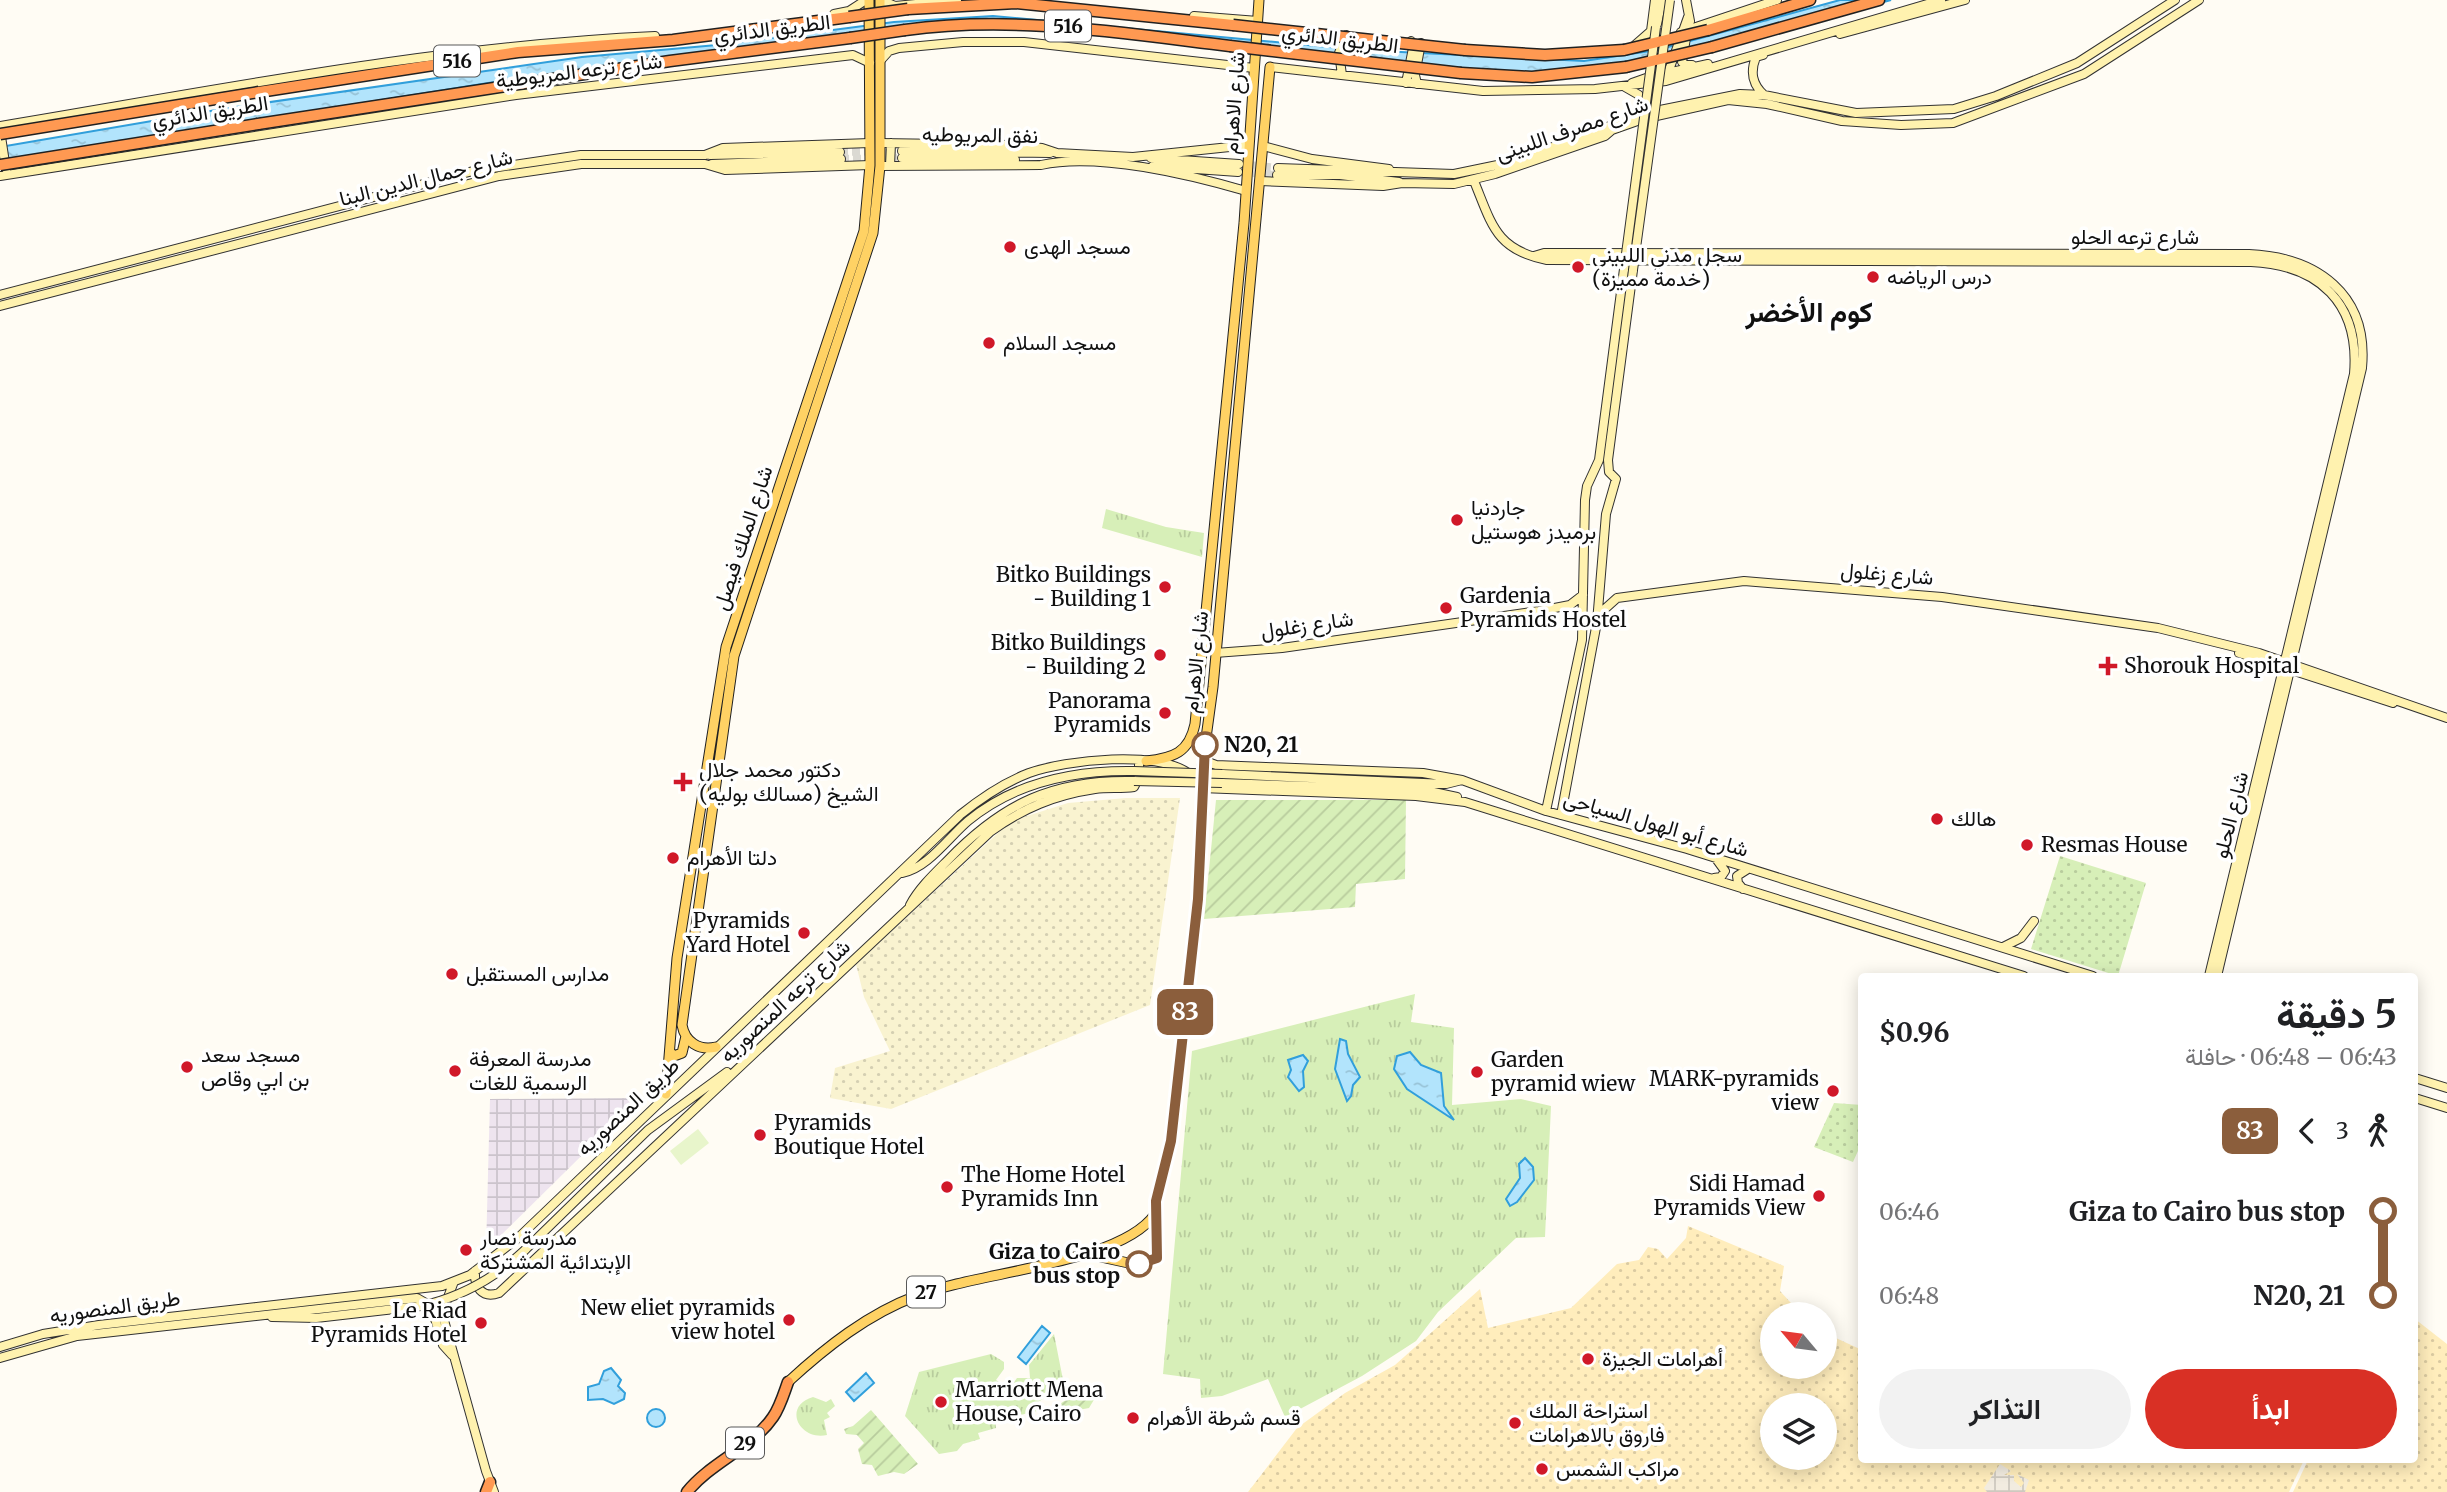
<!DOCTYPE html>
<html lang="ar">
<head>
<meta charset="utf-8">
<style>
	body { margin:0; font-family:Merriweather,Vazirmatn,serif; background:#f2f2f2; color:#202124; direction:rtl; height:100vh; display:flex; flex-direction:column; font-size:26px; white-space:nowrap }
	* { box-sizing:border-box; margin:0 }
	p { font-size:23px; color:#757577 }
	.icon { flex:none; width:38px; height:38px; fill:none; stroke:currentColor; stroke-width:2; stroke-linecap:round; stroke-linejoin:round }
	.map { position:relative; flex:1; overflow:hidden; direction:ltr }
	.drawer { position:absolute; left:1858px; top:973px; width:560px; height:490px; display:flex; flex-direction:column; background:#fff; border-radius:7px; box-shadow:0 4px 18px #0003; direction:rtl }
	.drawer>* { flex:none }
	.badge { padding:0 14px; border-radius:10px; font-size:24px; line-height:46px }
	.needle { width:46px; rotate:299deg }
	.tools { position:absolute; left:1760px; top:1302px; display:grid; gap:14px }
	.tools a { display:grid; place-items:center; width:77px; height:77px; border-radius:50%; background:#fff; box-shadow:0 4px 18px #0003; font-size:35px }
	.map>.badge { position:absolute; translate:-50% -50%; box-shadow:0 0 0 4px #fff }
	.legs { display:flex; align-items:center; gap:10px; height:77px; padding:0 21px; font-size:23px }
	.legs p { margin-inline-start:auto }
	.summary { display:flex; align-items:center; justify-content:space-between; height:119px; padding:0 21px }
	h1 { font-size:38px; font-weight:700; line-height:52px }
	.cta { display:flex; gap:14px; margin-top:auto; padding:14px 21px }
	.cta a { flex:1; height:80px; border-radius:42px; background:#d93025; color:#fff; font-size:28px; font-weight:700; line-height:80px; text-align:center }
	.cta a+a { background:#f2f2f2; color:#202124 }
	ul { padding:0 21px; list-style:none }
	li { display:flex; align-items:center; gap:24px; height:84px; font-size:26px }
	li i { display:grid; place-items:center; width:10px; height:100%; margin:0 9px; background:currentColor }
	li i::after { content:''; width:18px; height:18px; margin:-9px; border:5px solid; border-radius:50%; background:#fff }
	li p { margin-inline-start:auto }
	li:first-child i { background:linear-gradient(#0000 50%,currentColor 0) }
	li:last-child i { background:linear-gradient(currentColor 50%,#0000 0) }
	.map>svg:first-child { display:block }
</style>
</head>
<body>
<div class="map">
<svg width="2447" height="1492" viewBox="0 0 2447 1492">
	<defs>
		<pattern id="industrial-grid" width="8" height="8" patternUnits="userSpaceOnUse" patternTransform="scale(1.75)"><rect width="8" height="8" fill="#eee4ef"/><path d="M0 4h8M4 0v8" fill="none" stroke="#cbc3cc"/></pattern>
		<pattern id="farmland-dots" width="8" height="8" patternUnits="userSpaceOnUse" patternTransform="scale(1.75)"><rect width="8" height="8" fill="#f9f3d0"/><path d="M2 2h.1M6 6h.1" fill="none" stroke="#d4cfb2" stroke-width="1.8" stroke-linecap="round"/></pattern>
		<pattern id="grass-tufts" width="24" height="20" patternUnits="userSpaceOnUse" patternTransform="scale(1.75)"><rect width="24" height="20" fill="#d7efb8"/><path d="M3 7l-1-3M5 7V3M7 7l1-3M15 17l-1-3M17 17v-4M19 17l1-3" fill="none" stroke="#b8cc9d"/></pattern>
		<pattern id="sand-dots" width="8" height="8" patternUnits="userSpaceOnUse" patternTransform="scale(1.75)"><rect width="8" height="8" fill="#ffedbc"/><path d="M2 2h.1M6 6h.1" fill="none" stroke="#dacaa1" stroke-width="1.8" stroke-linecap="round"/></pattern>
		<pattern id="park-dots" width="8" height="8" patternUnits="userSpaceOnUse" patternTransform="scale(1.75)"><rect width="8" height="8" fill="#d7efb8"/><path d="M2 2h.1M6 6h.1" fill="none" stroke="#b8cc9d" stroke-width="1.8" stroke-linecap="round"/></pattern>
		<pattern id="garden-furrows" width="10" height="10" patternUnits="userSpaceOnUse" patternTransform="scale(1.75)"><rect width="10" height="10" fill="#d7efb8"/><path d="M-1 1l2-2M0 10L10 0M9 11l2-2" fill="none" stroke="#b8cc9d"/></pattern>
		<pattern id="plaza-grid" width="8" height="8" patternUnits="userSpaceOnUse" patternTransform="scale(1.75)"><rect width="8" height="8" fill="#f2ece0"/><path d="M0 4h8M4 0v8" fill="none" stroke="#cec9bf"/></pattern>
		<pattern id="water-ripples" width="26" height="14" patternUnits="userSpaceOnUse" patternTransform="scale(1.75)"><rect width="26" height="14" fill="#b2e4fc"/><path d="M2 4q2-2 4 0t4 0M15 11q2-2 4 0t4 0" fill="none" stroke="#98c3d7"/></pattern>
	</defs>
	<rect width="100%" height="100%" fill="#fffcf4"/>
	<path fill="url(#industrial-grid)" d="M640,1098l-154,152 4,-151z"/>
	<path fill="url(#farmland-dots)" d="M1126,798h54l-30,207 -259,104 -61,-11 5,-30 55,-17 -26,-54 -8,-33 155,-143 57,-18z"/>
	<path fill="url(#grass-tufts)" d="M1106,509l60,18 38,6 -2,24 -100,-29z
		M1415,994l-4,28 43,6 -2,77 69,-6 30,7 -6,131 -29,1 -78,74 -22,29 -54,35 -77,41 -17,-38 -46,17 -21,2 -1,-19 -37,-5 29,-323z
		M1054,1334l10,51 -29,19 2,7 -42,10 1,7 -18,5 2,6 -17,5 -6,7 -18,3 -34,-38 14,-44 72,-18 13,8v7l-8,11 13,9 8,-11h13l-1,-13z
		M813,1397l13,5 5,-3 4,7 -8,7 3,4 -6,3 3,15c-28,6 -45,-29 -14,-38z"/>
	<path fill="url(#sand-dots)" fill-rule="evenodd" d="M1688,1226l96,40 -4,25 21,23h-28v53h52v-34l37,17v110h442l-15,32h-1041l49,-64 48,-35 50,-28 85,-76 8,39 83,-20 46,-44 22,-4 9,-13 10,2 9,10 19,-21zM1773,1405h52v53h-52z
		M2415,1319l32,25v148h-154l15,-32h107z"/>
	<path fill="url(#park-dots)" d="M2060,856l86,27 -28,93 -87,-27z
		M1834,1103l28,2v37l-9,20 -39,-15z"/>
	<path fill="url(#garden-furrows)" d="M1216,800h190l-1,79 -49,5 -1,23 -151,12z
		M1083,1389l12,9 -6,10 -37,7v-6z
		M871,1410l47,54 -14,10 -10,-2 -16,4 -6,-11 -10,-1 -4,-15 6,-6 -7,-8 -11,-1 -2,-5 9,-3z"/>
	<path fill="#e8f5cb" d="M698,1129l11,14 -28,22 -11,-14z"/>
	<path fill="url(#plaza-grid)" d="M2000,1464l11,7 -7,4h10v6l7,6 3,-4 -7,-9 12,6 -4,12h-38l-3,-4z"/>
	<path fill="url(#water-ripples)" stroke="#319fdb" stroke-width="2" d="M1840,0h51l-249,68 -71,10 -502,-46 -124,-6 -290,40 -130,11 -525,84v-14l222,-38 360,-52 135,-12 177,-23 99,-6 368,34 223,11 73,-11z
		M1340,1039l6,2 2,13 12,23 -7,8 -2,11 -4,5 -12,-32z
		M1410,1052l11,13 20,8 3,33 10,14 -47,-31 -13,-20 3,-13z
		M1303,1055l5,6 -5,10 1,16 -5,4 -11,-14 3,-7 -3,-10z
		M1525,1158l8,9 1,13 -17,22 -7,4 -4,-7 14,-21 -1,-14z
		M1042,1326l8,7 -24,31 -8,-7z
		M611,1368l10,12 -3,6 7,7 -1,6 -10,5 -11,-5 -15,1v-13l11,-3 5,-13z
		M866,1373l8,10 -20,18 -8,-9z
		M647 1418a9 9 0 1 1 18 0a9 9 0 1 1-18 0Z"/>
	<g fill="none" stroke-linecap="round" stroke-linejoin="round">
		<path stroke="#dbd9d2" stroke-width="8" stroke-dasharray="8 4" stroke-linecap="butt" d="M840,152l62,-1
			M841,159l61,-1
			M1239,164l39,4
			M1241,172l36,3"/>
		<g stroke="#323232" stroke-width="10">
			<path id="secondary" d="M881,0l14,6 62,-6
				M1686,0l4,21
				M834,14l15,-3 17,-11
				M1194,16l64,5
				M1657,24l5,-24
				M1681,32l96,-32
				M1687,32l-5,30 3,3h7
				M1840,34l125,-34
				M1635,45l16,-14 4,-31
				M1763,55l-7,2c-6,15 -4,27 8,38
				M880,61l9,-10 10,-3 64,-6h61l230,26
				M1270,67l213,24 112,-2 71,-8 275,-81
				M1668,73l20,-56
				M1342,75l-3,-22 7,-18
				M1406,83l7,-35 -2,-7
				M1632,83l17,-6 59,-13
				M1417,84l-2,-9 6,-32
				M1625,87l14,8 3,15
				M1650,112l90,-18 24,1 92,18 98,-4 42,-13 81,-33 98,-63
				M0,126c217,-36 434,-80 655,-90
				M0,130l6,39
				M880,143l131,2 31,3 15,5 76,4 116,-12
				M1263,146l49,13 77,10
				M902,151l148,2
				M710,155l130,-3
				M902,158l113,2
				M1151,158l88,6
				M712,164l129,-5
				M880,166l161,-1c56,-13 150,10 205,26
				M890,166l1,-23
				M1153,166l85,6
				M1278,168l176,6 58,-12 125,-46
				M1277,175h63l59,7
				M0,176l516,-81 337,-40 17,8
				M1260,181l123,5 19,-3 52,1 41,-10 110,-38 7,-6 31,-11 85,-19 39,4 75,17 59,4 52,-2 131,-49 115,-74
				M1474,181c18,44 22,69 73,79l704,2c68,3 109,41 103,112l-145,602
				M1534,256l10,-3 705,1c68,3 120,40 113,114l-145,608
				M0,295l473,-124 108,-16h124l18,-7 147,-5
				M0,306l499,-130 82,-12h124l20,6 145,-5
				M1598,615l19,-17 127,-17 198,16 216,31 101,25 188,65
				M1215,653l67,-5 257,-37 31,-6 13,-10
				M2239,653l154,50
				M1203,755l5,7 8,3 207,8 39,7 84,31 141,38 406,127
				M1222,774l224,10 16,-4
				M1222,783l202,7 33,7
				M1201,788l215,8 49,6 559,174
				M1546,811l36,-171 3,-140 2,-14 12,-26 25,-191
				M1561,815l36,-193 9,-108 10,-35 -7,-7 -1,-12 25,-190
				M902,873c25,-4 47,-36 66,-52 47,-39 107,-51 166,-50
				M1714,878l7,-1 4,-6 -8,-11
				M1743,889l-5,-6 -1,-7 11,-7
				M910,905c9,-17 24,-31 38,-45 55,-57 106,-81 186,-79
				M2003,947l18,-9 13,-17
				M2415,1078l32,10
				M2415,1098l32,10
				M525,1250l123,-120 79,-58
				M475,1271c-1,16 7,28 24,22l491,-461c33,-24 65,-37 105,-43 13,-2 26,0 39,-2l6,-12 -1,-10
				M453,1284l-11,29 44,158 8,21
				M272,1317l44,1 105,-12
				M0,1347l43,-13 56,-9 343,-39 28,-11 48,-37 442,-423c21,-17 43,-32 69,-42 37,-13 130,-24 162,2
				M0,1358l77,-22 340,-38 14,8 12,39 9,10"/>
		</g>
		<g stroke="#212121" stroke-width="11">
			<path id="primary" d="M1146,761c27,-3 43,-8 49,-37l49,-501 15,-223
				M716,1047c-17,4 -31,-5 -34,-22l52,-369 139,-423 7,-67v-166
				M670,1052l4,4 8,-3 4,-17
				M666,1094l11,-136 49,-311 138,-416 6,-66 -1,-165
				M1087,1254l46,10 24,-6 -1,-57 15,-60 27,-242 6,-90 -2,-42 11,-80 57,-620
				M788,1382c38,-35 80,-68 128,-86 60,-24 205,-32 239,-82"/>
		</g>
		<g stroke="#212121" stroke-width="13">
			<path id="highway" d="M908,9l108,-6 217,22
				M905,30c109,-15 217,3 325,16
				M1708,30l102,-30
				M1712,47l167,-47
				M1465,50l80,5 79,-5
				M1461,73l71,4 94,-10
				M259,92l259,-40 155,-12 176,-23
				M258,124l412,-63 180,-23
				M486,1492l4,-10
				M687,1492c24,-30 65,-44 86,-75 7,-10 11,-24 15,-35"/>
		</g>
		<use href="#secondary" stroke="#fff2af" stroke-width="8"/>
		<use href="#primary" stroke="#ffd264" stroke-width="9"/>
		<use href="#highway" stroke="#ff9952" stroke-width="10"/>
		<g stroke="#323232" stroke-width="10" stroke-linecap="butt">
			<path id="secondary-bridge" d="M1624,269l32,-242
				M1633,270l37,-270
				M1134,771l88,3
				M1134,781l88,2
				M421,1306c41,-9 74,-28 104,-56"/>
		</g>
		<g stroke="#212121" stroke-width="13" stroke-linecap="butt">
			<path id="highway-bridge" d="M849,17l59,-8
				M1233,25l232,25
				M850,38l55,-8
				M1230,46l231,27
				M1624,50l84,-20
				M1626,67l86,-20
				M0,134l259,-42
				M0,165l258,-41"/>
		</g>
		<use href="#secondary-bridge" stroke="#fff2af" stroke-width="8"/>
		<use href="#highway-bridge" stroke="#ff9952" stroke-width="10"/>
	</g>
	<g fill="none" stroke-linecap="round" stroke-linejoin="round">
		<g stroke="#fff" stroke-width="16">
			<path id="line-1" d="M1139,1264l18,-6 -1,-57 15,-60 27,-242 7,-154"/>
		</g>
		<use href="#line-1" stroke="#8b5e3c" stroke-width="10"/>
	</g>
	<g fill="#d01829" stroke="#fff" stroke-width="2.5">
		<circle cx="1010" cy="247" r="7"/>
		<circle cx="1578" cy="267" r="7"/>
		<circle cx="1873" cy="277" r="7"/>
		<circle cx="989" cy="343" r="7"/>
		<circle cx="1457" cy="520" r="7"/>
		<circle cx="1165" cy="587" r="7"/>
		<circle cx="1446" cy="608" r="7"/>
		<circle cx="1160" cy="655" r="7"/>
		<path d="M2104.5 655.5h7v7h7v7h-7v7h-7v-7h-7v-7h7z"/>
		<circle cx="1165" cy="713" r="7"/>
		<path d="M679.5 771.5h7v7h7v7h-7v7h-7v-7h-7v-7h7z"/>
		<circle cx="1937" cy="819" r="7"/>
		<circle cx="2027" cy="845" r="7"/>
		<circle cx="673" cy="858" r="7"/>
		<circle cx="804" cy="933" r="7"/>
		<circle cx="452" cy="974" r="7"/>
		<circle cx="187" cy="1067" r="7"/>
		<circle cx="455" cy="1071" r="7"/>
		<circle cx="1477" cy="1072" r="7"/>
		<circle cx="1833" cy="1091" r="7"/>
		<circle cx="760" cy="1135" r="7"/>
		<circle cx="947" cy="1187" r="7"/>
		<circle cx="1819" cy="1196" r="7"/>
		<circle cx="466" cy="1250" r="7"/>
		<circle cx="789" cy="1320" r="7"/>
		<circle cx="481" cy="1323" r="7"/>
		<circle cx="1588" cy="1359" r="7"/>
		<circle cx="941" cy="1402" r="7"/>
		<circle cx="1133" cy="1418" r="7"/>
		<circle cx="1515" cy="1423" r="7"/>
		<circle cx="1542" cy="1469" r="7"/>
	</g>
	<g fill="#fff" stroke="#8b5e3c" stroke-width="3.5">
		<circle cx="1205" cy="745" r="12"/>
		<circle cx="1139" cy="1264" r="12"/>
	</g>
	<g text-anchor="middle" stroke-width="7" stroke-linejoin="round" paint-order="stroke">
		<g fill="#fff" stroke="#585858" stroke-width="2">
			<rect x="1045" y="10.5" width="46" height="31" rx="5"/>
			<rect x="434" y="45.5" width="46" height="31" rx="5"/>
			<rect x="907" y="1276.5" width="38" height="31" rx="5"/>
			<rect x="726" y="1427.5" width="38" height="31" rx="5"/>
		</g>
		<g font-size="19" font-weight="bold" fill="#101010">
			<text x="1068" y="33">516</text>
			<text x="457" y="68">516</text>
			<text x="926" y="1299">27</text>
			<text x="745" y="1450">29</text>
		</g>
		<g font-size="21" fill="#101010" stroke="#fff">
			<text transform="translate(772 29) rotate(-7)" y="7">الطريق الدائري</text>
			<text transform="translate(1340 39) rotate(7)" y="7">الطريق الدائري</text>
			<text transform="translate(579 71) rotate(-7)" y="7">شارع ترعه المريوطية</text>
			<text transform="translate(1234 103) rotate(-86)" y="7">شارع الاهرام</text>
			<text transform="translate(210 112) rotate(-9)" y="7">الطريق الدائري</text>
			<text transform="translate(1572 129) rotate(-19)" y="7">شارع مصرف اللبينى</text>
			<text transform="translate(980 135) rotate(1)" y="7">نفق المريوطيه</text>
			<text transform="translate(426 178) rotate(-14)" y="7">شارع جمال الدين البنا</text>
			<text x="2135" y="244">شارع ترعه الحلو</text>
			<text transform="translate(743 538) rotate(-72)" y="7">شارع الملك فيصل</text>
			<text transform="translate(1887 574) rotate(5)" y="7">شارع زغلول</text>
			<text transform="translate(1307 625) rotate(-8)" y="7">شارع زغلول</text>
			<text transform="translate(1196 662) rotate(-84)" y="7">شارع الاهرام</text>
			<text transform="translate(2231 815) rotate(-76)" y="7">شارع الحلو</text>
			<text transform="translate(1656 824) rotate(16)" y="7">شارع أبو الهول السياحى</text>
			<text transform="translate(785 1001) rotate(-43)" y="7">شارع ترعه المنصوريه</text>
			<text transform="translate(628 1107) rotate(-43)" y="7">طريق المنصوريه</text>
			<text transform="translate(115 1307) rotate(-8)" y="7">طريق المنصوريه</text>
		</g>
		<g font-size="21" fill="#101010" stroke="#fff" text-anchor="start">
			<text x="1024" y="254">مسجد الهدى</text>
			<text x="1592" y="262">سجل مدني اللبيني<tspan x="1592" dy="24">(خدمة مميزة)</tspan></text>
			<text x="1887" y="284">درس الرياضه</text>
			<text x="1003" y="350">مسجد السلام</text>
			<text x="1471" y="515">جاردنيا<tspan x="1471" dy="24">برميدز هوستيل</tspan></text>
			<text x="1151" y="582" text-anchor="end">Bitko Buildings<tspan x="1151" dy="24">- Building 1</tspan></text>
			<text x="1460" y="603">Gardenia<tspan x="1460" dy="24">Pyramids Hostel</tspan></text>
			<text x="1146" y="650" text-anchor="end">Bitko Buildings<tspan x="1146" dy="24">- Building 2</tspan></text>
			<text x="2124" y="673">Shorouk Hospital</text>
			<text x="1151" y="708" text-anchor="end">Panorama<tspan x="1151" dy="24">Pyramids</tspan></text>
			<text x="699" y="777">دكتور محمد جلال<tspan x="699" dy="24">الشيخ (مسالك بوليه)</tspan></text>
			<text x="1951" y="826">هالك</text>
			<text x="2041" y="852">Resmas House</text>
			<text x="687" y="865">دلتا الأهرام</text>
			<text x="790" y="928" text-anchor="end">Pyramids<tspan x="790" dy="24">Yard Hotel</tspan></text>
			<text x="466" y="981">مدارس المستقبل</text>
			<text x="201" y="1062">مسجد سعد<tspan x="201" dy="24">بن ابي وقاص</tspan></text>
			<text x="469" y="1066">مدرسة المعرفة<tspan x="469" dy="24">الرسمية للغات</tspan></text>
			<text x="1491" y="1067">Garden<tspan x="1491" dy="24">pyramid wiew</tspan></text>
			<text x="1819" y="1086" text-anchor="end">MARK-pyramids<tspan x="1819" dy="24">view</tspan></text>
			<text x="774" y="1130">Pyramids<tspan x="774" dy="24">Boutique Hotel</tspan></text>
			<text x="961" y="1182">The Home Hotel<tspan x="961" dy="24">Pyramids Inn</tspan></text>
			<text x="1805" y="1191" text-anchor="end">Sidi Hamad<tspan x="1805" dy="24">Pyramids View</tspan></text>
			<text x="480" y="1245">مدرسة نصار<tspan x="480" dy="24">الإبتدائية المشتركة</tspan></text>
			<text x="775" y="1315" text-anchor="end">New eliet pyramids<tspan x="775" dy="24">view hotel</tspan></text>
			<text x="467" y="1318" text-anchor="end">Le Riad<tspan x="467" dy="24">Pyramids Hotel</tspan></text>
			<text x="1602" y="1366">أهرامات الجيزة</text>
			<text x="955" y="1397">Marriott Mena<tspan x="955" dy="24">House, Cairo</tspan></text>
			<text x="1529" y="1418">استراحة الملك<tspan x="1529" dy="24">فاروق بالاهرامات</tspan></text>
			<text x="1147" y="1425">قسم شرطة الأهرام</text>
			<text x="1556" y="1476">مراكب الشمس</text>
		</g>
		<g font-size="21" font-weight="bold" fill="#101010" stroke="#fff" text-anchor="start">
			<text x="1224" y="752">N20, 21</text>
			<text x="1120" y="1259" text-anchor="end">Giza to Cairo<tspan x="1120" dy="24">bus stop</tspan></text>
		</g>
		<g font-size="28" font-weight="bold" fill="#101010" stroke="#fff">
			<text x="1809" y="322">كوم الأخضر</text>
		</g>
	</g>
</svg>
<div class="tools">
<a><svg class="needle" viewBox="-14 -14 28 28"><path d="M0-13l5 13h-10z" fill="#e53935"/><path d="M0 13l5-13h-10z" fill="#757577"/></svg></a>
<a><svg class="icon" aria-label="layers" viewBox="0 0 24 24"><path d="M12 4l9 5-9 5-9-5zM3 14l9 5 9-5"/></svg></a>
</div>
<b class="badge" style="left:1185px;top:1012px;background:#8b5e3c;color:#fff">83</b>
<section class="drawer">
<div class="summary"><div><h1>5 دقيقة</h1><p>06:43 – 06:48 · حافلة</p></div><b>$0.96</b></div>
<div class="legs"><svg class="icon" aria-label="walk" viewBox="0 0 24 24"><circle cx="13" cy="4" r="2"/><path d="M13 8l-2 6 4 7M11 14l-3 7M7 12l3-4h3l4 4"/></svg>3<svg class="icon" aria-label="back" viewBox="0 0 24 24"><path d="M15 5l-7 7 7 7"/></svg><b class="badge" style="background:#8b5e3c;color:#fff">83</b></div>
<ul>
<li><i style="color:#8b5e3c"></i><b>Giza to Cairo bus stop</b><p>06:46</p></li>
<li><i style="color:#8b5e3c"></i><b>N20, 21</b><p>06:48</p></li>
</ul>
<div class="cta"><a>ابدأ</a><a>التذاكر</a></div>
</section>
</div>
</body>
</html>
